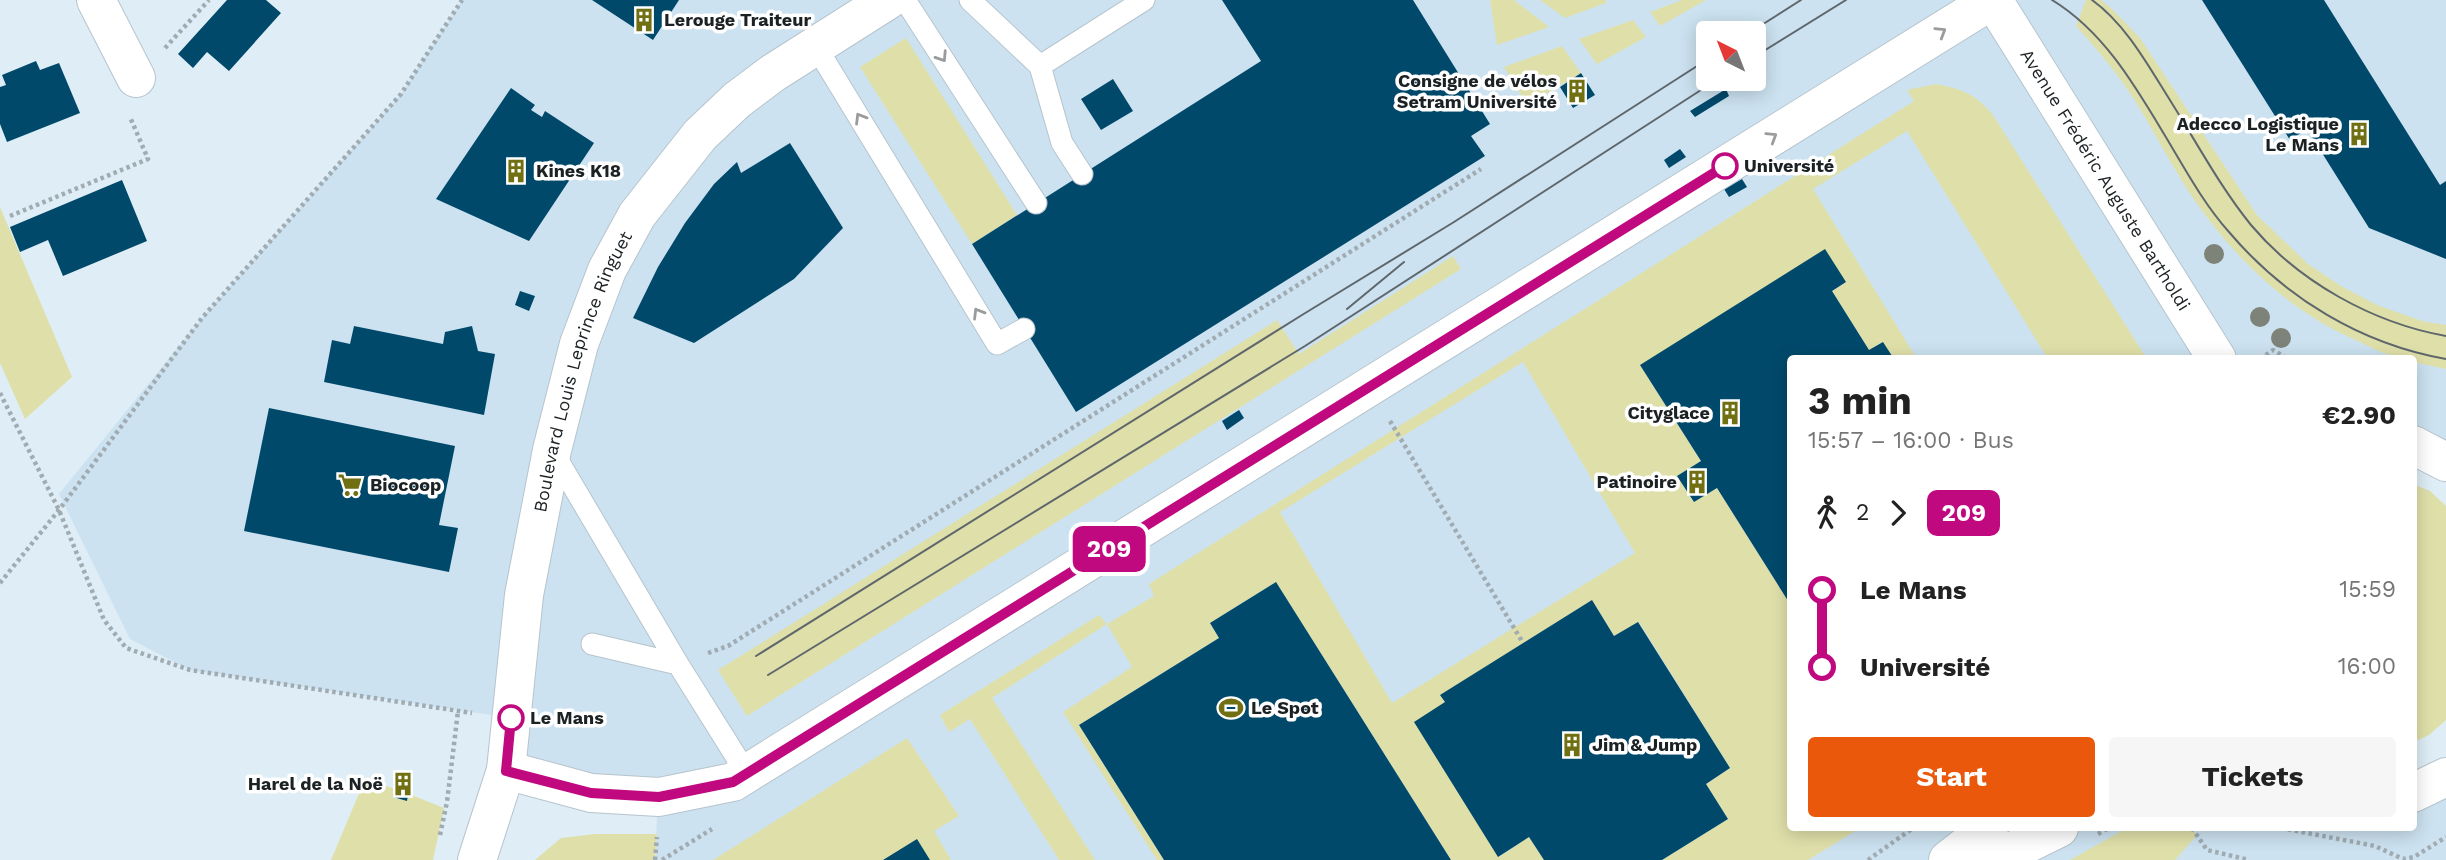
<!DOCTYPE html>
<html lang="en">
<head>
<meta charset="utf-8">
<style>
	body { margin:0; font-family:"Work Sans",sans-serif; background:#f6f6f6; color:#222; height:100vh; display:flex; flex-direction:column; font-size:26px; white-space:nowrap }
	* { box-sizing:border-box; margin:0 }
	p { font-size:23px; color:#767676 }
	.icon { flex:none; width:38px; height:38px; fill:none; stroke:currentColor; stroke-width:2; stroke-linecap:round; stroke-linejoin:round }
	.map { position:relative; flex:1; overflow:hidden }
	.sheet { position:absolute; left:1787px; top:355px; width:630px; height:476px; display:flex; flex-direction:column; background:#fff; border-radius:7px; box-shadow:0 4px 18px #0003 }
	.sheet>* { flex:none }
	.badge { padding:0 14px; border-radius:10px; font-size:24px; line-height:46px }
	.needle { width:46px; rotate:318deg }
	.tools { position:absolute; left:1696px; top:21px; display:grid; gap:14px }
	.tools a { display:grid; place-items:center; width:70px; height:70px; border-radius:7px; background:#fff; box-shadow:0 4px 18px #0003; font-size:35px }
	.map>.badge { position:absolute; translate:-50% -50%; box-shadow:0 0 0 4px #fff }
	.legs { display:flex; align-items:center; gap:10px; height:77px; padding:0 21px; font-size:23px }
	.legs p { margin-inline-start:auto }
	.head { display:flex; align-items:center; justify-content:space-between; height:119px; padding:0 21px }
	h1 { font-size:38px; font-weight:700; line-height:52px }
	.action { display:flex; gap:14px; margin-top:auto; padding:14px 21px }
	.action a { flex:1; height:80px; border-radius:7px; background:#ea580c; color:#fff; font-size:28px; font-weight:700; line-height:80px; text-align:center }
	.action a+a { background:#f6f6f6; color:#222 }
	ul { padding:0 21px; list-style:none }
	li { display:flex; align-items:center; gap:24px; height:77px; font-size:26px }
	li i { display:grid; place-items:center; width:10px; height:100%; margin:0 9px; background:currentColor }
	li i::after { content:''; width:18px; height:18px; margin:-9px; border:5px solid; border-radius:50%; background:#fff }
	li p { margin-inline-start:auto }
	li:first-child i { background:linear-gradient(#0000 50%,currentColor 0) }
	li:last-child i { background:linear-gradient(currentColor 50%,#0000 0) }
	.map>svg:first-child { display:block }
</style>
</head>
<body>
<div class="map">
<svg width="2446" height="860" viewBox="0 0 2446 860">
	<rect width="100%" height="100%" fill="#deedf6"/>
	<path fill="#cce2f0" fill-rule="evenodd" d="M462,0h1984v462l-33,-17v-86h-623v469h199l-41,32h-1293l3,-63 -152,-26 5,-53 -321,-48 -60,-31 -71,-145 143,-176 199,-224zM1708,33h46v46h-46z
		M2446,777v83h-452l65,-32h354v-35z"/>
	<path fill="#dfe0a9" fill-rule="evenodd" d="M1490,0h24l35,27 -52,18z
		M1540,0h66v3l-41,15z
		M1682,0h24l-46,26 -10,-14z
		M2086,0h15l11,9 28,29 117,177 51,49 33,22 36,19 45,16 24,4v44l-33,-7v-3c-23,0 -44,-13 -64,-22 -64,-30 -114,-79 -154,-136 -22,-32 -39,-67 -60,-100 -17,-27 -38,-52 -59,-75z
		M1633,20l13,17 -49,27 -18,-25z
		M906,38l111,177 -45,29 -112,-177z
		M1562,46l19,27 -54,32 -23,-38z
		M1936,84c27,5 39,10 57,31l154,244h-99l-141,-228 -94,58 104,170h-23l-11,-17 -14,8 -37,-59 14,-9 -206,83 61,96 -24,15 16,26 24,-14 73,116v224h70l-52,32h-146l66,-41 -22,-35 24,-16 -91,-146 -25,14 -22,-36 -151,95 4,7 54,155 30,-20 15,23h-93l-175,-278 -66,41 9,15 -140,87 85,135h-7l-94,-148 69,-45 -25,-43 -115,74 103,162h-36l-89,-141 -21,13 -9,-17 159,-100 8,9 47,-28 -5,-12 765,-483 -7,-11zM1523,362l112,191 -243,150 -112,-191z
		M0,207l72,170 -47,42 -25,-56z
		M1453,256l8,13 -714,447 -29,-46 559,-350 22,34z
		M2413,484l17,7 16,15v214l-17,15 -16,7z
		M907,738l52,78 -25,15 17,29h-238z
		M365,779l30,10 -1,9 13,2 2,-6 35,14 -11,52h-102z
		M2127,828h64l6,7 -22,25h-105z
		M595,834h62l-2,26h-120l26,-22z"/>
	<path fill="#00496b" d="M227,0h39l15,13 -52,58 -22,-19 -14,16 -15,-14z
		M592,0h87l-26,40z
		M1222,0h191l77,124 -19,12 14,20 -409,256 -104,-168 289,-183z
		M2202,0h122l116,185 6,-4v78l-77,-31 -62,-99 -17,11z
		M36,61l4,9 19,-7 21,50 -73,29 -7,-18v-37l6,-2 -4,-10z
		M1581,73l14,22 -22,13 -13,-21z
		M1113,79l20,32 -32,19 -20,-31z
		M511,88l24,17 -4,5 11,7 3,-6 49,32 -65,98 -93,-42z
		M1726,89l3,7 -34,21 -5,-6z
		M790,143l53,85 -49,51 -100,64 -61,-25 25,-51 27,-44 29,-39 23,-22 4,11z
		M1680,149l6,8 -17,11 -5,-8z
		M1742,179l5,8 -18,10 -5,-8z
		M122,180l25,61 -84,35 -15,-36 -28,12 -10,-25z
		M1825,249l21,33 -14,9 37,59 14,-8 11,17h-104v245l-73,-116 -23,14 -17,-26 24,-15 -61,-96z
		M520,291l15,5 -6,15 -14,-6z
		M354,326l89,18 2,-12 27,-6 6,25 17,3 -11,61 -160,-33 8,-42 18,4z
		M269,408l186,38 -16,79 19,3 -9,44 -205,-41z
		M1239,410l5,8 -17,12 -5,-9z
		M1276,582l175,278h-287l-85,-135 140,-87 -9,-15z
		M1592,600l22,36 24,-14 92,146 -24,16 22,35 -66,41h-118l-15,-23 -31,20 -84,-135 31,-20 -5,-7z
		M398,775l13,3 -4,23 -14,-4z
		M917,839l13,21h-47z"/>
	<g fill="none" stroke-linecap="round" stroke-linejoin="round">
		<g stroke="#b6c4cd" stroke-width="23">
			<path id="lane" d="M905,0l131,203
				M970,0l70,66 22,77 20,31
				M815,45l182,299 27,-15
				M1040,66l104,-66
				M553,452l125,212 69,110
				M592,644l86,20"/>
		</g>
		<g stroke="#b6c4cd" stroke-width="40">
			<g id="street">
				<path d="M96,0l40,78"/>
				<path d="M506,770l85,23 68,4 74,-15 1259,-782"/>
				<path id="s1" d="M477,860l29,-90 18,-175 28,-145 27,-106 28,-74 30,-55 63,-80 37,-35 36,-27 115,-73"/>
			</g>
		</g>
		<g stroke="#b6c4cd" stroke-width="40">
			<g id="secondary">
				<path id="s2" d="M1993,0l224,359"/>
			</g>
		</g>
		<g stroke="#b6c4cd" stroke-width="40">
			<path id="primary" d="M2413,445l33,17
				M2413,793l33,-16
				M1948,860l41,-32
				M1994,860l65,-32"/>
		</g>
		<path stroke="#a0abb2" stroke-width="4.5" stroke-dasharray="3.5 3.5" stroke-linecap="butt" d="M165,48l44,-48
			M10,216l138,-57 -18,-42
			M2260,359l13,-9 15,9
			M0,393l59,117 45,110 22,28 64,22 282,43
			M1390,421l133,222
			M0,583l59,-73 143,-192 199,-224 61,-94
			M708,653l20,-7 753,-477
			M2192,828l15,22 42,10
			M2281,828l94,18 28,13 11,-2 32,-20
			M2098,834l11,-6
			M440,835l7,-33 11,-91
			M655,860l2,-23
			M662,860l50,-31
			M1868,860l45,-32"/>
		<use href="#lane" stroke="#fff" stroke-width="21"/>
		<use href="#street" stroke="#fff" stroke-width="38"/>
		<use href="#secondary" stroke="#fff" stroke-width="38"/>
		<use href="#primary" stroke="#fff" stroke-width="38"/>
		<path stroke="#5f676c" stroke-width="2" d="M2052,0c51,31 82,84 112,134 20,33 39,69 65,98 56,66 132,112 217,127
			M2092,0c35,25 58,69 81,105 25,40 48,83 78,120 48,57 122,98 195,111
			M1749,33l52,-33
			M1754,57l92,-57
			M1347,309l57,-47
			M756,656l546,-341 152,-93 254,-163
			M768,675l537,-329 413,-267"/>
	</g>
	<g fill="#7d8378">
		<circle cx="2214" cy="254" r="10"/>
		<circle cx="2260" cy="317" r="10"/>
		<circle cx="2281" cy="338" r="10"/>
	</g>
	<defs><path id="oneway-chevron" d="M-2-3.5L2.5 0L-2 3.5" fill="none" stroke-width="1.6" stroke-linecap="round" stroke-linejoin="round" transform="scale(1.75)"/></defs>
	<g stroke="#999b9c">
		<use href="#oneway-chevron" transform="translate(1941 32) rotate(-32)"/>
		<use href="#oneway-chevron" transform="translate(942 57) rotate(57)"/>
		<use href="#oneway-chevron" transform="translate(860 118) rotate(-121)"/>
		<use href="#oneway-chevron" transform="translate(1772 137) rotate(-32)"/>
		<use href="#oneway-chevron" transform="translate(978 313) rotate(-121)"/>
	</g>
	<g fill="none" stroke-linecap="round" stroke-linejoin="round">
		<g stroke="#fff" stroke-width="16">
			<path id="line-1" d="M511,718l-5,53 85,22 68,4 74,-15 992,-616"/>
		</g>
		<use href="#line-1" stroke="#c0087f" stroke-width="10"/>
	</g>
	<defs>
		<g id="building-bare" transform="scale(1.89)"><path d="M-4-6H4V6H1V3H-1V6H-4ZM-2.5-4.3h1.7v1.8h-1.7ZM.8-4.3h1.7v1.8H.8ZM-2.5-1h1.7V.8h-1.7ZM.8-1h1.7V.8H.8Z" fill="#706f11" stroke="#fff" stroke-width="2.5" paint-order="stroke"/></g>
		<g id="supermarket-bare" transform="scale(1.89)"><path d="M-6-5.5h2.5l.6 2H6L4.5 2H-2.5L-4.4-4H-6ZM-1.5 3.2a1.3 1.3 0 1 0 .1 0ZM3 3.2a1.3 1.3 0 1 0 .1 0Z" fill="#706f11" stroke="#fff" stroke-width="2.5" paint-order="stroke"/></g>
		<g id="stadium-bare" transform="scale(1.89)"><path d="M0-5a6.5 5 0 1 0 0 10a6.5 5 0 1 0 0-10ZM-3.5-1.8h7v3.6h-7Z" fill="#706f11" stroke="#fff" stroke-width="2.5" paint-order="stroke"/></g>
	</defs>
	<g fill-rule="evenodd">
		<use href="#building-bare" x="644" y="20"/>
		<use href="#building-bare" x="1577" y="91"/>
		<use href="#building-bare" x="2359" y="134"/>
		<use href="#building-bare" x="516" y="171"/>
		<use href="#building-bare" x="1730" y="413"/>
		<use href="#building-bare" x="1697" y="482"/>
		<use href="#supermarket-bare" x="350" y="485"/>
		<use href="#stadium-bare" x="1231" y="708"/>
		<use href="#building-bare" x="1572" y="745"/>
		<use href="#building-bare" x="403" y="784"/>
	</g>
	<g fill="#fff" stroke="#c0087f" stroke-width="3.5">
		<circle cx="1725" cy="166" r="12"/>
		<circle cx="511" cy="718" r="12"/>
	</g>
	<g text-anchor="middle" stroke-width="7" stroke-linejoin="round" paint-order="stroke">
		<g font-size="18" font-weight="bold" fill="#1c2124" stroke="#fff" text-anchor="start">
			<text x="664" y="26">Lerouge Traiteur</text>
			<text x="1557" y="87" text-anchor="end">Consigne de vélos<tspan x="1557" dy="21">Setram Université</tspan></text>
			<text x="2339" y="130" text-anchor="end">Adecco Logistique<tspan x="2339" dy="21">Le Mans</tspan></text>
			<text x="536" y="177">Kines K18</text>
			<text x="1710" y="419" text-anchor="end">Cityglace</text>
			<text x="1677" y="488" text-anchor="end">Patinoire</text>
			<text x="370" y="491">Biocoop</text>
			<text x="1251" y="714">Le Spot</text>
			<text x="1592" y="751">Jim &amp; Jump</text>
			<text x="383" y="790" text-anchor="end">Harel de la Noë</text>
		</g>
		<g font-size="18" font-weight="bold" fill="#1c2124" stroke="#fff" text-anchor="start">
			<text x="1744" y="172">Université</text>
			<text x="530" y="724">Le Mans</text>
		</g>
		<g font-size="18" fill="#1c2124" stroke="#fff">
			<text dy="6" stroke="none"><textPath href="#s2" startOffset="212">Avenue Frédéric Auguste Bartholdi</textPath></text>
			<text dy="6" stroke="none"><textPath href="#s1" startOffset="502">Boulevard Louis Leprince Ringuet</textPath></text>
		</g>
	</g>
</svg>
<div class="tools">
<a><svg class="needle" viewBox="-14 -14 28 28"><path d="M0-13l5 13h-10z" fill="#e53935"/><path d="M0 13l5-13h-10z" fill="#767676"/></svg></a>
</div>
<b class="badge" style="left:1109px;top:549px;background:#c0087f;color:#fff">209</b>
<section class="sheet">
<div class="head"><div><h1>3 min</h1><p>15:57 – 16:00 · Bus</p></div><b>€2.90</b></div>
<div class="legs"><svg class="icon" aria-label="walk" viewBox="0 0 24 24"><circle cx="13" cy="4" r="2"/><path d="M13 8l-2 6 4 7M11 14l-3 7M7 12l3-4h3l4 4"/></svg>2<svg class="icon" aria-label="forward" viewBox="0 0 24 24"><path d="M9 5l7 7-7 7"/></svg><b class="badge" style="background:#c0087f;color:#fff">209</b></div>
<ul>
<li><i style="color:#c0087f"></i><b>Le Mans</b><p>15:59</p></li>
<li><i style="color:#c0087f"></i><b>Université</b><p>16:00</p></li>
</ul>
<div class="action"><a>Start</a><a>Tickets</a></div>
</section>
</div>
</body>
</html>
